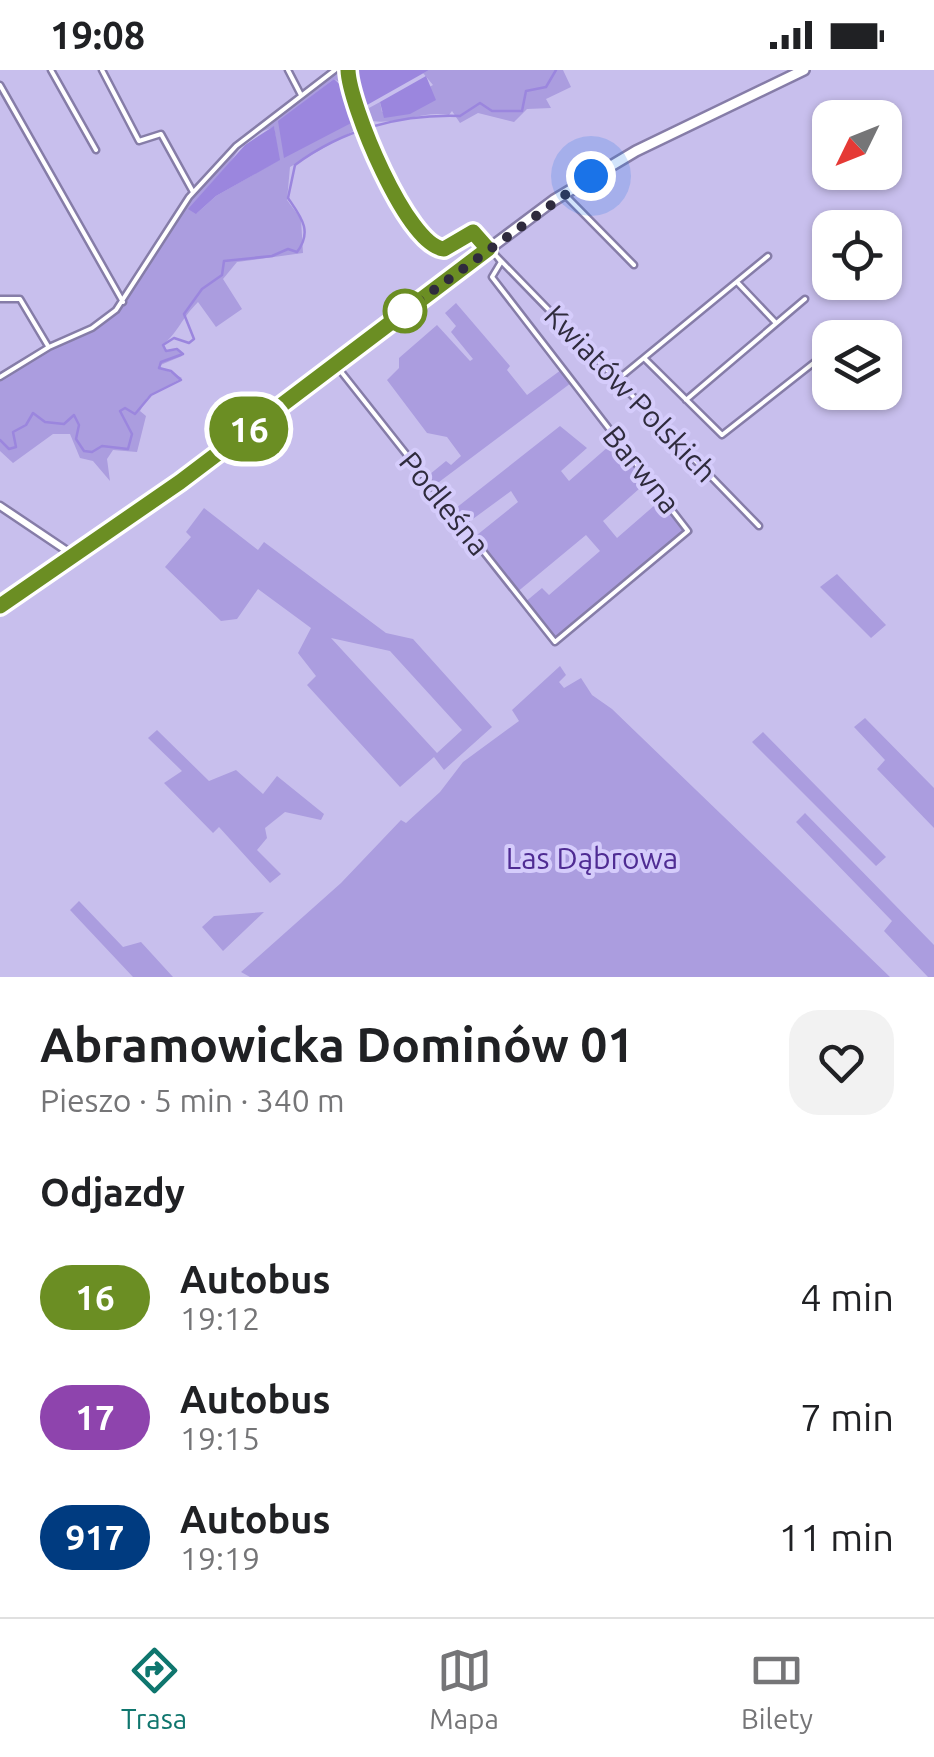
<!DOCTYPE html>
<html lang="pl">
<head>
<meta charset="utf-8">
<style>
	body { margin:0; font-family:Ubuntu,sans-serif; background:#f2f2f2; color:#202124; height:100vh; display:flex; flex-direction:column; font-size:38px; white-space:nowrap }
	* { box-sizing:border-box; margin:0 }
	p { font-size:32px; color:#757577 }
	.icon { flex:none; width:55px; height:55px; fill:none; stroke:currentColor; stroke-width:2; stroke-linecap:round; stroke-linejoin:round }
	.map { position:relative; height:907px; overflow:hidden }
	.sheet { display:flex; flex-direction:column; background:#fff; flex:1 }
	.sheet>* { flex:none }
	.badge { padding:0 20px; border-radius:32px; font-size:35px; line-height:65px }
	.needle { width:65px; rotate:227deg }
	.buttons { position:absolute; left:812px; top:30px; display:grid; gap:20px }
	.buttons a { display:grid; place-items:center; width:90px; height:90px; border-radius:20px; background:#fff; box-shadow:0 2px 8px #0004; font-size:50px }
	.you { position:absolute; width:50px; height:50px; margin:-25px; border:8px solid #fff; border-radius:50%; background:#1a73e8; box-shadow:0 0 0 15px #1a73e833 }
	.map>.badge { position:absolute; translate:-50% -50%; box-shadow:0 0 0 5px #fff }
	h2 { padding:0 40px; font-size:38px; line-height:90px }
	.round { display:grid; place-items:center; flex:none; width:105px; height:105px; border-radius:30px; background:#f2f2f2 }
	.summary { display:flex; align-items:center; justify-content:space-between; height:170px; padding:0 40px }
	h1 { font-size:48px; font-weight:700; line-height:75px }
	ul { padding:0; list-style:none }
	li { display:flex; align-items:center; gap:30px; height:120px; padding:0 40px }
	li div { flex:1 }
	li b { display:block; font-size:38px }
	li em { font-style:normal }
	li .badge { min-width:110px; font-weight:700; text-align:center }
	.status { display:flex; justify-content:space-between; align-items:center; height:70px; padding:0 50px; background:#fff; direction:ltr }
	.status svg { height:28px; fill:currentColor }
	.tab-bar { display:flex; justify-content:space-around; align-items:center; height:140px; border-top:2px solid #e0e0e0; background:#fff; font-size:28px; color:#757577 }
	.tab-bar a { display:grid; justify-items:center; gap:5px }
	.tab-bar .current { color:#0f766e }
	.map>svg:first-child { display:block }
</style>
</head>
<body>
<div class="status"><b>19:08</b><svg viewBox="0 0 49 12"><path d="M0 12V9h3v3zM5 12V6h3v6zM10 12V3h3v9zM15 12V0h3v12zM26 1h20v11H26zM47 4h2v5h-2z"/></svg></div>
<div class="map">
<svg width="934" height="907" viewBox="0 0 934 907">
	<rect width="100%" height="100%" fill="#c8bfed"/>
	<path fill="#ab9ddf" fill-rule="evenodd" d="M351,0l6,22 12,16 11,-6 2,10 51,-27 -10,-12 6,-3h134l8,17 -25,12 5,9 -24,1 -13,13 -36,-9 -18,10 -8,-12 -3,4c-28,-5 -54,12 -83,5z
		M340,3l22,53 -72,41 -3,33 14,19 2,34 -66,9 -14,17 19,30 -26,18 -18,-25c-17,17 -19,29 -35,43l3,6 13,-1 3,6 -24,10 24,12 -35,20 -7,13 6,5 -9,36 -24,-2 -6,9 3,22 -17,-20 -13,-3 -10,-24h-17l-40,29 -13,-12v-71l51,-32 43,-18 25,-21 70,-108 52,-55 -45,68 20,-18 63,-36 -5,-33 -19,7 72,-57zM334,9l7,4 14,28 -77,11z
		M456,233l54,63 -3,4 20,25 34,-25 10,13 -140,105 -7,-9 22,-18 5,4 10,-9 -14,-19 -20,-4 -40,-53 12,-12v-10l38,-33 33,36 3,-2 -22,-27 5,-6 -11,-13z
		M560,356l27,22 -26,23 8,10 48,-42 32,41 -46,41 14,17 46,-40 25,33 -133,111 -31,-39 18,-15 7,7 51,-44 -14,-16 -70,58 -44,-54 46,-37 -7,-11 -49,36 -11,-15z
		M204,438l54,42 6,-8 122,91 27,6 79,88 -48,43 -10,-13 -34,30 -93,-102 9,-9 -18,-23 13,-25 -53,-39 -21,30 -16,2 -56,-54 26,-30 -5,-5zM331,568l59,13 72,79 -25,23z
		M837,504l49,51 -15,13 -51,-51z
		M560,596l6,9 -7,7 5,6 17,-10 11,17 20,14 278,268h-640l-9,-5 100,-89 60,-63 5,3 34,-31 23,-30 56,-41 -7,-11z
		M865,648l69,70v40l-57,-59 8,-9 -31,-33z
		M157,660l52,51 27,-11 27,24 14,-18 47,38 -3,6 -36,-8 -20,16 2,10 -10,12 24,24 -11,9 -51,-56 -6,6 -49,-50 18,-12 -34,-33z
		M763,662l123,125 -10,9 -124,-124z
		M805,743l129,132v32h-6l-44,-46 8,-10 -96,-99z
		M79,831l44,46 18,-5 32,35h-40l-63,-67z
		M264,842l-41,39 -21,-24 12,-11z"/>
	<path fill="#9b86de" d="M354,0h75l-62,35 -10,-13z
		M426,6l10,24 -26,14 -26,4 -4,-16z
		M334,9l13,12 10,29 -73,38 -6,-37z
		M274,56l6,34 -64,36 -20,18 -8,-5 57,-64z"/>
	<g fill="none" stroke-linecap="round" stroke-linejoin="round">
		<path stroke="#9b86de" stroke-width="2.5" d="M0,370l9,9 7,-2 -3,-15 13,-7 7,-12 12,9 19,2 10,-9 5,10 -3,14 8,12 8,1 10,-6 26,3 4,-15 -12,-23 5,-3 10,6 16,-19 30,-15 -10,-9 -12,-3 2,-6 22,-8 -6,-5 -11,2 -3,-6 11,-7 15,5 5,-4 -10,-25 18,-25 20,-14 2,-14 48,-5 16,-7 9,3c16,-21 4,-35 -9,-54l7,-33c48,-36 106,-51 165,-49l20,-13 12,8h30l4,-20 20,-4 10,-17"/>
		<g stroke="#867da8" stroke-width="9">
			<path id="minor" d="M51,0l45,80
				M102,0l37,71 22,-7 32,58
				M288,0l13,25
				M348,0l45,126 42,52c17,4 25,-16 43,-16l23,30
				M0,15l123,217
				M567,127l67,68
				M473,162l286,294
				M737,212l38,40
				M0,229h20l28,47
				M644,288l78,77 108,-85
				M335,294l220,278 133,-111 -196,-254 9,-15
				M0,307l49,-30 43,-19 24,-18 73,-113 47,-51 99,-76
				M617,310l151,-124
				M686,330l119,-101"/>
		</g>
		<g stroke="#867da8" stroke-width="11">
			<path id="tertiary" d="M0,436l73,49"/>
		</g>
		<g stroke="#867da8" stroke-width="14">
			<path id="primary" d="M0,536l173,-120 381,-286 82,-49 168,-81"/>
		</g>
		<use href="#minor" stroke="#fff" stroke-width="4"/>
		<use href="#tertiary" stroke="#fff" stroke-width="6"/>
		<use href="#primary" stroke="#fff" stroke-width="9"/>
	</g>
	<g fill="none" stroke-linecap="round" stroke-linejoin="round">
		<g stroke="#fff" stroke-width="22">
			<path id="line" d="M0,536l180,-124 308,-233 -15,-17 -29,17c-37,-3 -95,-145 -96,-179"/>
		</g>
		<use href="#line" stroke="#6b8e23" stroke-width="15"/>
		<path stroke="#2f2b3d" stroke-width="10" stroke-dasharray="0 18" d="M405,241l186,-135"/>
	</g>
	<circle fill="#fff" stroke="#6b8e23" stroke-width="5" cx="405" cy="241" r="20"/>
	<g text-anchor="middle" stroke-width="8" stroke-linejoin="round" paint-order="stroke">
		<g font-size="30" fill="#2f2b3d" stroke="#d5ccfb">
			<text transform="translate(630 324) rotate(46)" y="10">Kwiatów Polskich</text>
			<text transform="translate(641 400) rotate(51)" y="10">Barwna</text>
			<text transform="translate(444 434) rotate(51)" y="10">Podleśna</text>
		</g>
		<g font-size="30" fill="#4f2c93" stroke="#d5ccfb">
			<text x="592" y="799">Las Dąbrowa</text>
		</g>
	</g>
</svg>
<div class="buttons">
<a><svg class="needle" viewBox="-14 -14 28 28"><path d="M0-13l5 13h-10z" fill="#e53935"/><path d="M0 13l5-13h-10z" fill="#757577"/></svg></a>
<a><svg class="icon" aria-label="locate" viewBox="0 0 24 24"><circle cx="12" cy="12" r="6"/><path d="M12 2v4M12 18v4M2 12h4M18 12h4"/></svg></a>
<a><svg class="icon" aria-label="layers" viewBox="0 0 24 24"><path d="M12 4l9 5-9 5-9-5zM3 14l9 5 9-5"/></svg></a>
</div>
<div class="you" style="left:591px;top:106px"></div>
<b class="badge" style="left:249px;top:359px;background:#6b8e23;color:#fff">16</b>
</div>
<section class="sheet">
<div class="summary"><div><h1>Abramowicka Dominów 01</h1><p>Pieszo · 5 min · 340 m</p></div><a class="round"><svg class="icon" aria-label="heart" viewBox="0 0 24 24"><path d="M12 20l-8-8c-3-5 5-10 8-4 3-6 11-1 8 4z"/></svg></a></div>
<h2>Odjazdy</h2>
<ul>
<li><span class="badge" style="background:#6b8e23;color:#fff">16</span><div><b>Autobus</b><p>19:12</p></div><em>4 min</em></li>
<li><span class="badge" style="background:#8e44ad;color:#fff">17</span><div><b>Autobus</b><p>19:15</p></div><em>7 min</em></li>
<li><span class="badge" style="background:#003b80;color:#fff">917</span><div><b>Autobus</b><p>19:19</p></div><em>11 min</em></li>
</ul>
</section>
<nav class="tab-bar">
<a class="current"><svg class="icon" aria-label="directions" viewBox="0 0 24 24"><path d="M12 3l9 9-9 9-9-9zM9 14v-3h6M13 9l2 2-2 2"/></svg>Trasa</a>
<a><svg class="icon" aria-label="map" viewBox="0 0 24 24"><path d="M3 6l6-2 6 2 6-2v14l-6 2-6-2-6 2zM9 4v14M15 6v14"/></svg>Mapa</a>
<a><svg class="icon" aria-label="tickets" viewBox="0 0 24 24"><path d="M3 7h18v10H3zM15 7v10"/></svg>Bilety</a>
</nav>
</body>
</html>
